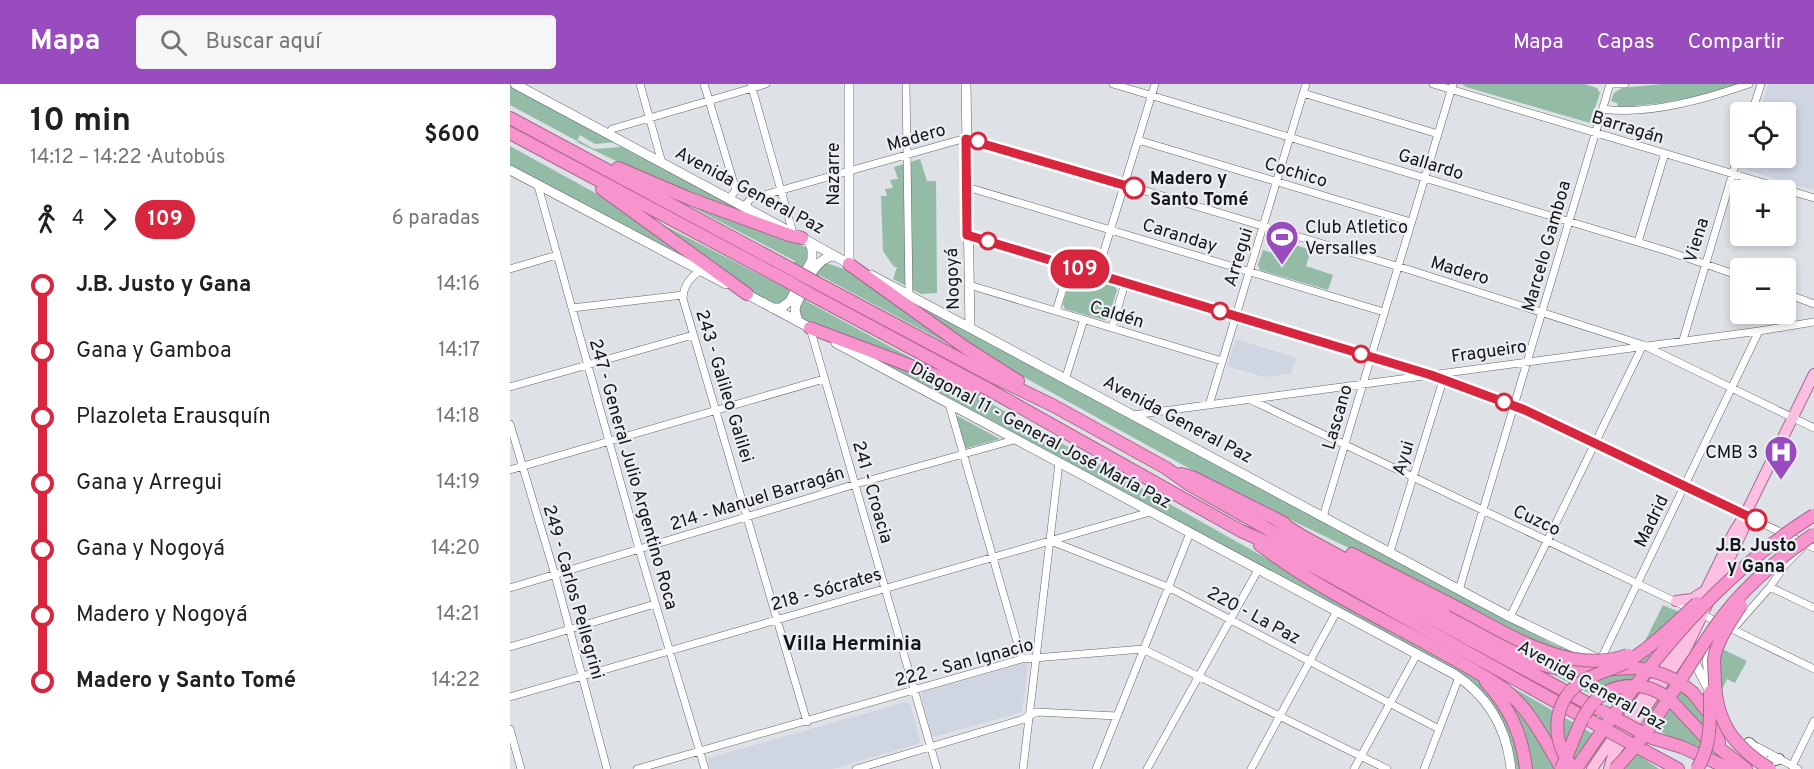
<!DOCTYPE html>
<html lang="es">
<head>
<meta charset="utf-8">
<style>
	body { margin:0; font-family:Overpass,sans-serif; background:#f6f6f6; color:#202124; height:100vh; display:flex; flex-direction:column; font-size:22px; white-space:nowrap }
	* { box-sizing:border-box; margin:0 }
	p { font-size:20px; color:#757577 }
	.icon { flex:none; width:33px; height:33px; fill:none; stroke:currentColor; stroke-width:2; stroke-linecap:round; stroke-linejoin:round }
	.map { position:relative; flex:1; overflow:hidden }
	.panel { display:flex; flex-direction:column; background:#fff; width:510px }
	.panel>* { flex:none }
	.badge { padding:0 12px; border-radius:20px; font-size:21px; line-height:39px }
	.tools { position:absolute; left:1220px; top:18px; display:grid; gap:12px }
	.tools a { display:grid; place-items:center; width:66px; height:66px; border-radius:6px; background:#fff; box-shadow:0 3px 9px #0003; font-size:30px }
	.map>.badge { position:absolute; translate:-50% -50%; box-shadow:0 0 0 3px #fff }
	.legs { display:flex; align-items:center; gap:9px; height:66px; padding:0 30px; font-size:20px }
	.legs p { margin-inline-start:auto }
	.summary { display:flex; align-items:center; justify-content:space-between; height:102px; padding:0 30px }
	h1 { font-size:33px; font-weight:700; line-height:45px }
	ul { padding:0 30px; list-style:none }
	li { display:flex; align-items:center; gap:21px; height:66px; font-size:22px }
	li i { display:grid; place-items:center; width:9px; height:100%; margin:0 8px; background:currentColor }
	li i::after { content:''; width:15px; height:15px; margin:-8px; border:4px solid; border-radius:50%; background:#fff }
	li p { margin-inline-start:auto }
	li:first-child i { background:linear-gradient(#0000 50%,currentColor 0) }
	li:last-child i { background:linear-gradient(currentColor 50%,#0000 0) }
	header { display:flex; align-items:center; gap:36px; box-sizing:border-box; height:84px; padding:0 30px; background:#994cbe; color:#fff }
	header strong { font-size:28px }
	nav { display:flex; gap:33px; margin-inline-start:auto; font-size:21px }
	.search { width:420px; height:54px; background:#f6f6f6; display:flex; align-items:center; gap:15px; box-sizing:border-box; padding:0 21px; border-radius:6px; color:#757577; font-size:22px }
	main { display:flex; flex:1; min-height:0 }
	.map>svg:first-child { display:block }
</style>
</head>
<body>
<header>
<strong>Mapa</strong>
<div class="search"><svg class="icon" aria-label="search" viewBox="0 0 24 24"><circle cx="10" cy="10" r="6"/><path d="M15 15l6 6"/></svg>Buscar aquí</div>
<nav><a>Mapa</a><a>Capas</a><a>Compartir</a></nav>
</header>
<main>
<section class="panel">
<div class="summary"><div><h1>10 min</h1><p>14:12 – 14:22 · Autobús</p></div><b>$600</b></div>
<div class="legs"><svg class="icon" aria-label="walk" viewBox="0 0 24 24"><circle cx="13" cy="4" r="2"/><path d="M13 8l-2 6 4 7M11 14l-3 7M7 12l3-4h3l4 4"/></svg>4<svg class="icon" aria-label="forward" viewBox="0 0 24 24"><path d="M9 5l7 7-7 7"/></svg><b class="badge" style="background:#d7263d;color:#fff">109</b><p>6 paradas</p></div>
<ul>
<li><i style="color:#d7263d"></i><b>J.B. Justo y Gana</b><p>14:16</p></li>
<li><i style="color:#d7263d"></i><span>Gana y Gamboa</span><p>14:17</p></li>
<li><i style="color:#d7263d"></i><span>Plazoleta Erausquín</span><p>14:18</p></li>
<li><i style="color:#d7263d"></i><span>Gana y Arregui</span><p>14:19</p></li>
<li><i style="color:#d7263d"></i><span>Gana y Nogoyá</span><p>14:20</p></li>
<li><i style="color:#d7263d"></i><span>Madero y Nogoyá</span><p>14:21</p></li>
<li><i style="color:#d7263d"></i><b>Madero y Santo Tomé</b><p>14:22</p></li>
</ul>
</section>
<div class="map">
<svg width="1304" height="685" viewBox="0 0 1304 685">
	<rect width="100%" height="100%" fill="#dee1e6"/>
	<path fill="#cfd6e2" d="M1258,0h46v106l-68,-20 -2,-4 2,-8h39v-46h-25z
		M726,255l60,19 -5,16 -27,3 -37,-11z
		M515,579l3,3 -6,46 -88,25 -2,-2 -11,-40 2,-3z
		M396,618l4,2 10,36 -2,4 -86,25h-122l-2,-11z"/>
	<path fill="#93bba5" d="M952,0h123l12,4 3,5 -10,30 -124,-36z
		M1152,0h76c-38,14 -79,21 -120,23l-1,-4 -6,-2 3,-8 8,-5z
		M0,1l108,57 -23,2 -15,-9 -3,6 -67,-36z
		M68,56l16,9 27,-2 116,61 2,4 -61,-21 -101,-49z
		M0,62l87,48 114,79 -201,-107z
		M410,75l7,22h9l1,112 -16,1 -28,-15 4,-12h-3l-11,-16 -2,-55h6l-2,-7 8,-1 -3,-8 8,-1 -4,-12z
		M165,114l122,45 10,5 2,10 -24,44 -10,2 -20,-9 -113,-81 140,72 13,-25z
		M773,157l28,9 -5,16 27,9 -5,15 -68,-20 -2,-5 5,-15 15,5z
		M316,179l24,8 103,72 -1,3 -133,-71 -13,26 131,71 -126,-45 -12,-9v-15l19,-37z
		M566,191l39,11 2,4 -9,29 -4,1 -39,-11 -2,-5 8,-27z
		M377,203l666,357 25,10 83,1 5,2 -8,11 -85,1 -36,-10 -153,-94 -163,-79 -217,-120z
		M330,260l136,51 487,274 25,19 18,24 17,57h-10c-10,-42 -13,-63 -48,-93z
		M444,330l46,25 -36,10z
		M1153,521l23,10 -14,30 -16,1 -11,-5z
		M1204,561l33,16 -12,22 -8,-4 -7,15z
		M1009,573l97,15 37,3 -5,7 -13,-2 -8,1 17,8 -17,24z
		M971,585l124,72 -21,28h-17l-25,-39z
		M1160,597l20,14 24,37 27,37 -69,-31 -29,-16z
		M996,614l13,12 37,59h-28z
		M1124,668l25,17h-34z"/>
	<g fill="none" stroke-linecap="round" stroke-linejoin="round">
		<g stroke="#616468" stroke-width="8">
			<path id="minor" d="M130,0l22,79
				M194,0l32,106 -7,9
				M241,0l42,149
				M396,0l3,211
				M603,0l554,167 73,25
				M923,0l381,114
				M1102,0h13
				M793,9l135,41
				M1093,25c45,7 103,-10 146,-25
				M1242,28l9,-28
				M99,50l3,-5 154,-45
				M628,56l273,82
				M28,102l101,363 66,220
				M457,103l417,125
				M239,126l-2,-7 3,-4 209,-59h16l435,130 233,75 171,83
				M457,151l464,140 94,35 289,138
				M1128,158l27,-89
				M0,185l47,-14
				M190,187c-11,7 -17,16 -17,28l124,423
				M587,190l58,-190
				M459,201l253,76
				M1275,209l29,11
				M62,224l111,-13
				M546,227l14,-45
				M300,244l127,441
				M602,244l13,-45
				M1173,256l57,-191
				M555,296l19,-61
				M0,303l183,-52
				M741,316l444,211 119,58
				M439,320l73,255
				M699,321l97,-321
				M623,331l626,-84 55,-9
				M0,340l45,151 52,194
				M0,386l314,-91
				M813,433l130,-433
				M541,457l117,46 271,142
				M880,468l54,-175
				M1260,503l44,21
				M0,504l346,-104 158,-44
				M949,506l151,-506
				M1000,533l133,-272
				M1223,545l37,-42 15,-22 18,-18
				M0,563l145,-43
				M1091,575l158,-328
				M1199,600l-3,-24 10,-25
				M0,613l640,-185
				M0,645l11,40
				M1248,663l40,22
				M1282,682l22,-45
				M127,685l385,-110 121,-10 244,120
				M346,685l165,-49 16,-8 80,4
				M513,685l36,-306
				M586,685l94,-236
				M637,685l111,-199
				M741,685l86,-158
				M844,685l63,-115
				M914,685l35,-92"/>
		</g>
		<g stroke="#616468" stroke-width="10">
			<path id="tertiary" d="M5,0l270,145
				M339,0v180
				M456,0l4,244
				M0,86l216,114
				M287,151l56,31
				M361,191l639,342 86,41
				M231,207l73,39
				M262,224h9l9,-7 22,-41v-11l-3,-7
				M288,238l-3,-12 1,-5c9,-17 17,-47 38,-49
				M326,259l618,331c34,22 53,55 57,95
				M1181,571l21,41"/>
		</g>
		<g stroke="#616468" stroke-width="12">
			<path id="secondary" d="M1239,659l12,11 5,15
				M1256,685l5,-8 8,-2"/>
		</g>
		<g stroke="#a8688d" stroke-width="12">
			<path id="primary" d="M1166,517l16,-2 11,-7
				M1185,528l39,-80 11,-17 69,-141
				M1082,685c31,-49 71,-91 96,-143
				M1099,685l4,-14 72,-104 58,-121 2,-15"/>
		</g>
		<g stroke="#a8688d" stroke-width="14">
			<path id="motorway" d="M0,34l285,153
				M0,49l279,149
				M108,84l70,30 101,37 13,3
				M92,105l145,105
				M339,180l117,84 52,33
				M305,198l175,93 64,31 112,62 24,17 90,51 318,173
				M300,210l176,94 255,143 41,18 312,174
				M300,244l165,62
				M671,390l13,4 90,45
				M767,436l25,16 230,125c41,16 60,8 102,7
				M750,461c75,57 165,92 244,144 26,20 41,52 58,80
				M842,470l100,51
				M976,598c24,26 36,52 40,87
				M1183,609l18,23 8,26
				M1167,623l28,30 41,32
				M1139,653l33,10 48,22
				M1129,664l39,21"/>
		</g>
		<use href="#minor" stroke="#fff" stroke-width="7"/>
		<use href="#tertiary" stroke="#fff" stroke-width="9"/>
		<use href="#secondary" stroke="#fff" stroke-width="10"/>
		<use href="#primary" stroke="#fabfe1" stroke-width="10"/>
		<use href="#motorway" stroke="#f794cd" stroke-width="12"/>
		<g stroke="#a8688d" stroke-width="14" stroke-linecap="butt">
			<path id="motorway-bridge" d="M285,187l20,11
				M279,198l21,12
				M942,521c52,26 115,72 176,50
				M1231,521c-10,16 -24,35 -27,54 0,8 1,16 1,24 2,42 21,65 55,86
				M1124,584c23,2 42,10 59,25
				M1092,627l46,25
				M1084,639l45,25
				M1051,685c18,-36 23,-86 76,-83 16,1 29,9 40,21
				M1064,685c-24,-27 -23,-69 9,-88 15,-9 32,-12 47,-21 24,-15 46,-37 67,-57
				M1066,685c65,-97 138,-192 238,-254
				M1105,685c43,-44 69,-100 105,-149 25,-34 60,-63 94,-86
				M1187,685c15,-24 13,-50 13,-77"/>
		</g>
		<use href="#motorway-bridge" stroke="#f794cd" stroke-width="12"/>
	</g>
	<g fill="none" stroke-linecap="round" stroke-linejoin="round">
		<g stroke="#fff" stroke-width="14">
			<path id="line-1" d="M624,104l-168,-49 1,96 464,140 94,35 231,110"/>
		</g>
		<use href="#line-1" stroke="#d7263d" stroke-width="9"/>
	</g>
	<defs>
		<g id="stadium-pin" transform="scale(1.725)"><path d="M0 17L-7.5 6A9.5 9.5 0 1 1 7.5 6Z" fill="#994cbe" stroke="#ebeef3"/><path d="M0-5a6.5 5 0 1 0 0 10a6.5 5 0 1 0 0-10ZM-3.5-1.8h7v3.6h-7Z" fill="#fff"/></g>
		<g id="hospital-pin" transform="scale(1.725)"><path d="M0 17L-7.5 6A9.5 9.5 0 1 1 7.5 6Z" fill="#994cbe" stroke="#ebeef3"/><path d="M-5-5h3v3.5h4V-5h3V5h-3V1.5h-4V5h-3Z" fill="#fff"/></g>
	</defs>
	<g fill-rule="evenodd">
		<use href="#stadium-pin" x="772" y="153"/>
		<use href="#hospital-pin" x="1271" y="368"/>
	</g>
	<g fill="#fff" stroke="#d7263d" stroke-width="3">
		<circle cx="468" cy="57" r="8"/>
		<circle cx="624" cy="104" r="10"/>
		<circle cx="478" cy="157" r="8"/>
		<circle cx="710" cy="227" r="8"/>
		<circle cx="851" cy="270" r="8"/>
		<circle cx="994" cy="318" r="8"/>
		<circle cx="1246" cy="436" r="10"/>
	</g>
	<g text-anchor="middle" stroke-width="4.5" stroke-linejoin="round" paint-order="stroke">
		<g font-size="18" fill="#141517" stroke="#ebeef3">
			<text transform="translate(1118 43) rotate(17)" y="6">Barragán</text>
			<text transform="translate(406 53) rotate(-16)" y="6">Madero</text>
			<text transform="translate(921 80) rotate(17)" y="6">Gallardo</text>
			<text transform="translate(786 88) rotate(17)" y="6">Cochico</text>
			<text transform="translate(323 90) rotate(-90)" y="6">Nazarre</text>
			<text transform="translate(240 106) rotate(28)" y="6">Avenida General Paz</text>
			<text transform="translate(670 151) rotate(17)" y="6">Caranday</text>
			<text transform="translate(1186 156) rotate(-73)" y="6">Viena</text>
			<text transform="translate(1036 162) rotate(-74)" y="6">Marcelo Gamboa</text>
			<text transform="translate(728 173) rotate(-73)" y="6">Arregui</text>
			<text transform="translate(950 186) rotate(17)" y="6">Madero</text>
			<text transform="translate(442 195) rotate(-92)" y="6">Nogoyá</text>
			<text transform="translate(607 230) rotate(17)" y="6">Caldén</text>
			<text transform="translate(979 267) rotate(-8)" y="6">Fragueiro</text>
			<text transform="translate(215 302) rotate(73)" y="6">243 - Galileo Galilei</text>
			<text transform="translate(827 333) rotate(-74)" y="6">Lascano</text>
			<text transform="translate(668 335) rotate(28)" y="6">Avenida General Paz</text>
			<text transform="translate(531 351) rotate(28)" y="6">Diagonal 11 - General José María Paz</text>
			<text transform="translate(893 374) rotate(-73)" y="6">Ayui</text>
			<text transform="translate(124 390) rotate(74)" y="6">247 - General Julio Argentino Roca</text>
			<text transform="translate(363 408) rotate(74)" y="6">241 - Croacia</text>
			<text transform="translate(247 414) rotate(-17)" y="6">214 - Manuel Barragán</text>
			<text transform="translate(1027 436) rotate(25)" y="6">Cuzco</text>
			<text transform="translate(1141 437) rotate(-64)" y="6">Madrid</text>
			<text transform="translate(316 505) rotate(-16)" y="6">218 - Sócrates</text>
			<text transform="translate(64 508) rotate(74)" y="6">249 - Carlos Pellegrini</text>
			<text transform="translate(744 531) rotate(28)" y="6">220 - La Paz</text>
			<text transform="translate(454 578) rotate(-15)" y="6">222 - San Ignacio</text>
			<text transform="translate(1082 601) rotate(29)" y="6">Avenida General Paz</text>
		</g>
		<g font-size="18" font-weight="bold" fill="#141517" stroke="#ebeef3" text-anchor="start">
			<text x="640" y="100">Madero y<tspan x="640" dy="21">Santo Tomé</tspan></text>
			<text x="1246" y="467" text-anchor="middle">J.B. Justo<tspan x="1246" dy="21">y Gana</tspan></text>
		</g>
		<g font-size="18" fill="#141517" stroke="#ebeef3" text-anchor="start">
			<text x="795" y="149">Club Atletico<tspan x="795" dy="21">Versalles</tspan></text>
			<text x="1248" y="374" text-anchor="end">CMB 3</text>
		</g>
		<g font-size="21" font-weight="bold" fill="#141517" stroke="#ebeef3">
			<text x="342" y="566">Villa Herminia</text>
		</g>
	</g>
</svg>
<div class="tools">
<a><svg class="icon" aria-label="locate" viewBox="0 0 24 24"><circle cx="12" cy="12" r="6"/><path d="M12 2v4M12 18v4M2 12h4M18 12h4"/></svg></a>
<a>+</a>
<a>−</a>
</div>
<b class="badge" style="left:570px;top:185px;background:#d7263d;color:#fff">109</b>
</div>
</main>
</body>
</html>
